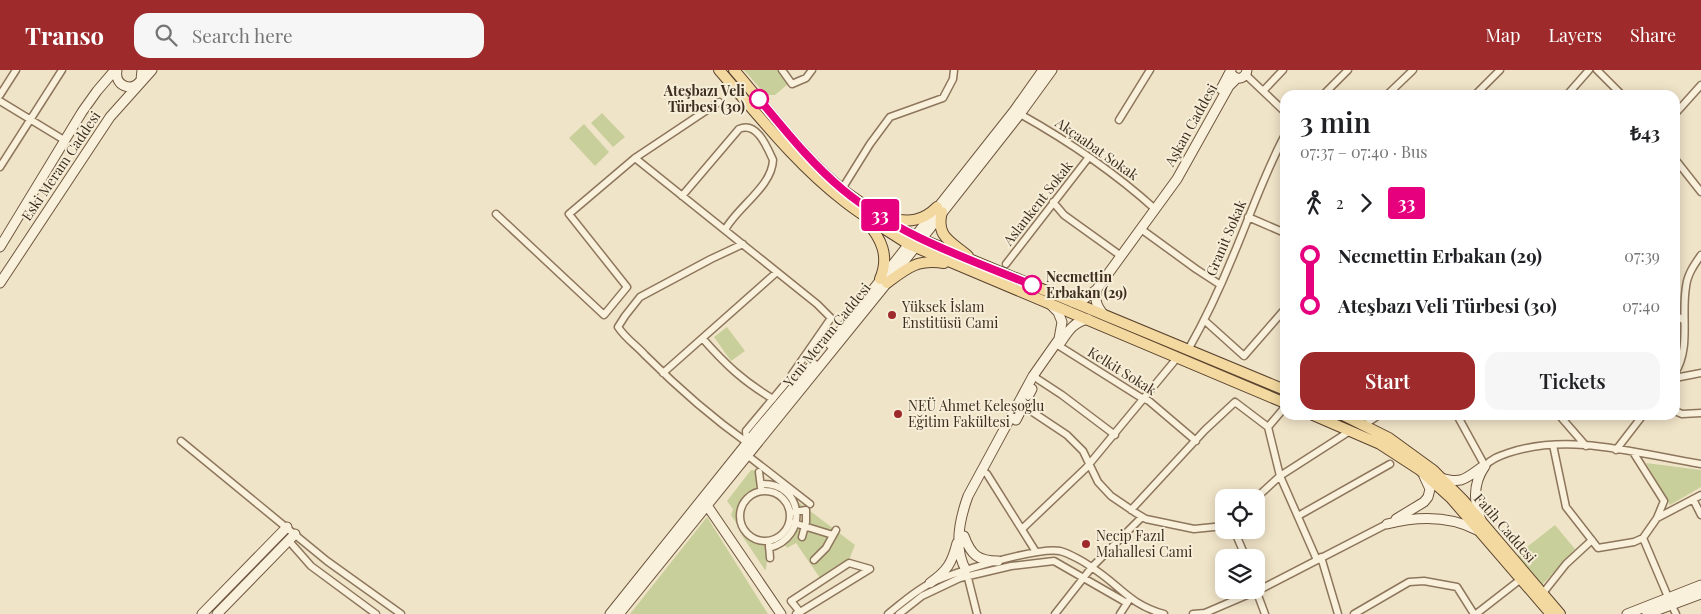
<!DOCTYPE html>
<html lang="en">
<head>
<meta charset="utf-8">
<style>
	body { margin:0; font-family:"Playfair Display",serif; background:#f6f6f6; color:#202124; height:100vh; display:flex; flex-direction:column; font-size:19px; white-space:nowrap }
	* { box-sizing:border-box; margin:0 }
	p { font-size:16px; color:#757577 }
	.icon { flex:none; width:28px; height:28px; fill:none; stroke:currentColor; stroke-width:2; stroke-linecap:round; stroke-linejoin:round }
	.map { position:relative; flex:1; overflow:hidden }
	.drawer { position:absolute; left:1280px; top:20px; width:400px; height:330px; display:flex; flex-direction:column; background:#fff; border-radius:15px; box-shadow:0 2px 12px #0003 }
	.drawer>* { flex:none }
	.badge { padding:0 10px; border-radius:4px; font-size:18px; line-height:32px }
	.buttons { position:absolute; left:1215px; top:419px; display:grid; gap:10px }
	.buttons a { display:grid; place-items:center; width:50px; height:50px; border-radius:10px; background:#fff; box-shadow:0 2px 12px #0003; font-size:25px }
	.map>.badge { position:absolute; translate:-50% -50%; box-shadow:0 0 0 2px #fff }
	.legs { display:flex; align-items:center; gap:8px; height:55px; padding:0 20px; font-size:16px }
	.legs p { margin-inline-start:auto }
	.summary { display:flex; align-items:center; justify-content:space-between; height:85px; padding:0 20px }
	h1 { font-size:28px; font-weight:600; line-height:38px }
	.action { display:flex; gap:10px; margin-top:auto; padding:10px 20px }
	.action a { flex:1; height:58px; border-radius:15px; background:#9e2a2b; color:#fff; font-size:20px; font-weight:600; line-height:58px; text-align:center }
	.action a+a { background:#f6f6f6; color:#202124 }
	ul { padding:0 20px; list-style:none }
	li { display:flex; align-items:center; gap:18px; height:50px; font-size:19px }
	li i { display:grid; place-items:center; width:8px; height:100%; margin:0 6px; background:currentColor }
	li i::after { content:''; width:12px; height:12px; margin:-6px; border:4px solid; border-radius:50%; background:#fff }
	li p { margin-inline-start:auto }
	li:first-child i { background:linear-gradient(#0000 50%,currentColor 0) }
	li:last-child i { background:linear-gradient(currentColor 50%,#0000 0) }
	header { display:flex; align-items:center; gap:30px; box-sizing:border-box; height:70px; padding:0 25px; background:#9e2a2b; color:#fff }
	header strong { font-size:24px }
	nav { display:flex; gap:28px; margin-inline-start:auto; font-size:18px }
	.search { width:350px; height:45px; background:#f6f6f6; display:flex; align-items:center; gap:12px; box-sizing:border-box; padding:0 18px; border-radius:15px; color:#757577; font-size:19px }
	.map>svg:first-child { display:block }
</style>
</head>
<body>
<header>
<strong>Transo</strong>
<div class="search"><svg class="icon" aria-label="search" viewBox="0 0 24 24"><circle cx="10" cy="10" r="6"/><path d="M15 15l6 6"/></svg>Search here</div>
<nav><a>Map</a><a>Layers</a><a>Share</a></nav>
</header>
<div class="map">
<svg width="1701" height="544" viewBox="0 0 1701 544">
	<rect width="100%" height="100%" fill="#f0e4c8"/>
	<path fill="#c9cf9b" d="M744,0h35l9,11v3l-13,11h-9z
		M602,43l23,24 -12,10 -22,-24z
		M584,54l25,28 -14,14 -26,-28z
		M727,257l18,24 -14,10 -17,-24z
		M1646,393l55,7v17l-31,18z
		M751,400l7,1 3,19c-33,9 -28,52 6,52l2,17 -2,2 -1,8 -1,1 -24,-36 1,-2 -11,-17 2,-6 -6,-8z
		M793,428l62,47 -6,15 -29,18 -24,-35 -9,5 -3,-5 12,-18 10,1 1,-17 -10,2z
		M707,447l61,97h-138z
		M1555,455l20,24 -34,37 -21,-25 -2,-7z"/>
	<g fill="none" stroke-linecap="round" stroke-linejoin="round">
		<g stroke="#8d765c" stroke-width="9">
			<path id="street" d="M782,0l10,14 14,-6 6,-8
				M1597,0l25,25
				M1246,5l39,37
				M1263,21l20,-21
				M0,25l16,-25
				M1323,25l25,-25
				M1387,25l26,-25
				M1475,25l25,-25
				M1567,25l22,-25
				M0,31l64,39
				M1020,44c50,28 93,57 135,95
				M1675,44l26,-29
				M1119,50l31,-50
				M635,88l182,146 14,14 -45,65 -40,48 1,12
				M1675,89l26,33
				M0,97l62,-97
				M842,119l28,-45 20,-27 53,-19 10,-19 1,-9
				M682,126l57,-67c18,-8 28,18 34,31 -1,27 -36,47 -48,70
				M1053,132l11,13 57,41
				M496,144l108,101 23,-28 -58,-73 66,-56 84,-56
				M1248,147l37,16
				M1141,159l55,40 23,15
				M743,174l-32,15 -71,38 -15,19 -7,11c9,13 17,17 27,28 32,32 66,62 104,89
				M1006,194l83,-107
				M1675,244l9,7
				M1204,250l40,36 41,-47
				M703,269c23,26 40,42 70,60
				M1056,274l84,53 9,4 47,40
				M1188,280c17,-30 32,-62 45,-94 17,-40 31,-82 52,-121
				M663,303l114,-101
				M1675,303c16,-25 6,-58 11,-86 1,-12 8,-22 15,-32
				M1033,306l29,19 53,40
				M1675,308l26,-5
				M1022,335l45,30 16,16 15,31 13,14 25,17 10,6 48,10 30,-3
				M1285,337l-17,20 12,49 37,84
				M1675,341l7,3 19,-1
				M1457,345l28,51c6,-7 14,-10 23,-13 62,-21 131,1 193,11
				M1559,345l27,31
				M1364,355l15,-10
				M181,371l146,120 74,53
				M1553,375l13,62 32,41 36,-6 9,-4
				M1616,380l27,-35
				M1633,382l31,49 -7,17
				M747,385l63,49
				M982,400l5,4 49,78
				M759,402l2,16
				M761,414c42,-2 49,53 8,64
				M740 446a25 25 0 1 1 50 0a25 25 0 1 1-50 0Z
				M1256,428l24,-22 70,-45
				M1693,429l8,16
				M1131,440l74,-80 30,-28 33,25
				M794,442l12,-2v12l-4,15
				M1298,446l92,-52
				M794,453l39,12
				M1022,459l64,-61 91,-110
				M1234,460l12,28
				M289,471l22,25 65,48
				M769,475l1,13
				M1321,487l17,57
				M814,490l12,-12 10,-18
				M967,504l10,40
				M1256,520l9,24
				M1543,523l23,-29 26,-24
				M1668,527l-25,-59 14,-20 44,-23
				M1671,534l5,10
				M796,544l4,-2 70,-43 -21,-6 -58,38 9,11
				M888,544c14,-11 28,-24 43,-31 23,-11 106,-36 129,-32 8,2 25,11 31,16 28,17 37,37 73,47
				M899,544l23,-18 38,-18 51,-12 43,-5 73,42
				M1055,544l37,-47 50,-50
				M1120,544l9,-14
				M1193,544l12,-1 56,-24 126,-65
				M1354,544l55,-32 15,-1 33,6 17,27
				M1476,544l45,-35"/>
		</g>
		<g stroke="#6f573f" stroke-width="11">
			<path id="secondary" d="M117,0c-3,16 15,23 24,10l1,-10
				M1232,5c6,6 14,3 15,-5
				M1221,19l10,-19
				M0,177l82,-135 15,-21 18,-21
				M0,213l110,-166 42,-47
				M1097,219c-3,11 0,18 7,26
				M1072,232l12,-3 13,-10 80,-110 52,-93 8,-8
				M1061,272c8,-12 13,-20 27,-23
				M830,274l184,-233 29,-41
				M1016,350l16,-31
				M1441,408c21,6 24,1 41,-11
				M704,431l77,113
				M1396,449l28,-17 4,-5 2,-8 -6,-13
				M1481,450c-8,-19 -8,-37 4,-54
				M1387,454c31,-8 61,-9 90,6
				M964,466c7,19 14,25 34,25
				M966,500c-13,-22 -6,-52 2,-74l65,-120 26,-37 3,-17 -4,-10 -7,-7
				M930,513c17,-12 22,-20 27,-40
				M202,544l85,-87
				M217,544l78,-80
				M610,544l145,-181 58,-69
				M619,544l268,-331 133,-169 32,-44
				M1627,544l74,-29
				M1647,544l54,-20"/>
		</g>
		<g stroke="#5b4430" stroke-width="12">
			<path id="primary" d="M719,0c40,46 77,94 125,131 20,16 43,29 64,43l377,159
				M734,0c34,39 69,88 109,120 22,17 47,31 71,46l371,154
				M942,142c-7,25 10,30 26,44
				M890,148c19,5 33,3 47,-11
				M866,151c15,17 24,35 14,58
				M887,213c20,-15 30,-24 57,-20
				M1313,345l67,29 40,26 31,28 100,116
				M1343,345l46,23 44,32 30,30 97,114"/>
		</g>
		<use href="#street" stroke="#faf1dc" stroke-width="6"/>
		<use href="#secondary" stroke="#faf1dc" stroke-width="9"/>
		<use href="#primary" stroke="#f3d9a0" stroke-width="10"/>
	</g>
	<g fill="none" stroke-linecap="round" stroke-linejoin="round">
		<g stroke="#fff" stroke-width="11">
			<path id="line-1" d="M759,29c26,31 52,64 83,90 55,46 124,69 190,96"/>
		</g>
		<use href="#line-1" stroke="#e6007e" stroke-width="8"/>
	</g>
	<g fill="#fff" stroke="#e6007e" stroke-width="2.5">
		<circle cx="759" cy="29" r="9"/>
		<circle cx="1032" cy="215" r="9"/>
	</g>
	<g fill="#9e2a2b" stroke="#f7eed8" stroke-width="2">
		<circle cx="892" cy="245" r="5"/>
		<circle cx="898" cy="344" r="5"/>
		<circle cx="1086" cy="474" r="5"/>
	</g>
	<g text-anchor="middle" stroke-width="4" stroke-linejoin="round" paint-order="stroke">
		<g font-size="14" font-weight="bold" fill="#3d2e20" stroke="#f7eed8" text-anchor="end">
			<text x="745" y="26">Ateşbazı Veli<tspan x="745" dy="16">Türbesi (30)</tspan></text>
			<text x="1046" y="212" text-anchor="start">Necmettin<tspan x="1046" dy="16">Erbakan (29)</tspan></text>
		</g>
		<g font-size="14" fill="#3d2e20" stroke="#f7eed8">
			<text transform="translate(1191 55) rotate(-61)" y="5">Aşkan Caddesi</text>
			<text transform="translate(1097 79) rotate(35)" y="5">Akçaabat Sokak</text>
			<text transform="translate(61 96) rotate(-56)" y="5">Eski Meram Caddesi</text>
			<text transform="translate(1038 133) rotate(-52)" y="5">Aslankent Sokak</text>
			<text transform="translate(1226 168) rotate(-67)" y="5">Granit Sokak</text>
			<text transform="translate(827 265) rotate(-51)" y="5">Yeni Meram Caddesi</text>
			<text transform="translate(1122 301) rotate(32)" y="5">Kelkit Sokak</text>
			<text transform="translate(1505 458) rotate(49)" y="5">Fatih Caddesi</text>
		</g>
		<g font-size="14" fill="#3d2e20" stroke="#f7eed8" text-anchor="start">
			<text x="902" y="242">Yüksek İslam<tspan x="902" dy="16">Enstitüsü Cami</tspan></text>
			<text x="908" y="341">NEÜ Ahmet Keleşoğlu<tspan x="908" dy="16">Eğitim Fakültesi</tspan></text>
			<text x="1096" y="471">Necip Fazıl<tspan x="1096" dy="16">Mahallesi Cami</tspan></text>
		</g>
	</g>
</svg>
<div class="buttons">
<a><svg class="icon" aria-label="locate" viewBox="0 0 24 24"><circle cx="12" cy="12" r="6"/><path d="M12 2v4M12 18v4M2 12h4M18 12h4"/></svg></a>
<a><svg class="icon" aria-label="layers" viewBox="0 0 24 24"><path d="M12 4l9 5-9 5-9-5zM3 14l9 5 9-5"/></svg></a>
</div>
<b class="badge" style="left:880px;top:145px;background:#e6007e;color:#fff">33</b>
<section class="drawer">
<div class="summary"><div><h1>3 min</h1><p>07:37 – 07:40 · Bus</p></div><b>₺43</b></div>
<div class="legs"><svg class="icon" aria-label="walk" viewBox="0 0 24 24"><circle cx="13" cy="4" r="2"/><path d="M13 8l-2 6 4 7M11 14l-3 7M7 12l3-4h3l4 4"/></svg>2<svg class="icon" aria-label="forward" viewBox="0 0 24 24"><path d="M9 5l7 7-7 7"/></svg><b class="badge" style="background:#e6007e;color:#fff">33</b></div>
<ul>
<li><i style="color:#e6007e"></i><b>Necmettin Erbakan (29)</b><p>07:39</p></li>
<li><i style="color:#e6007e"></i><b>Ateşbazı Veli Türbesi (30)</b><p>07:40</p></li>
</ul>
<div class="action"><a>Start</a><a>Tickets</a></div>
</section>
</div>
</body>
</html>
